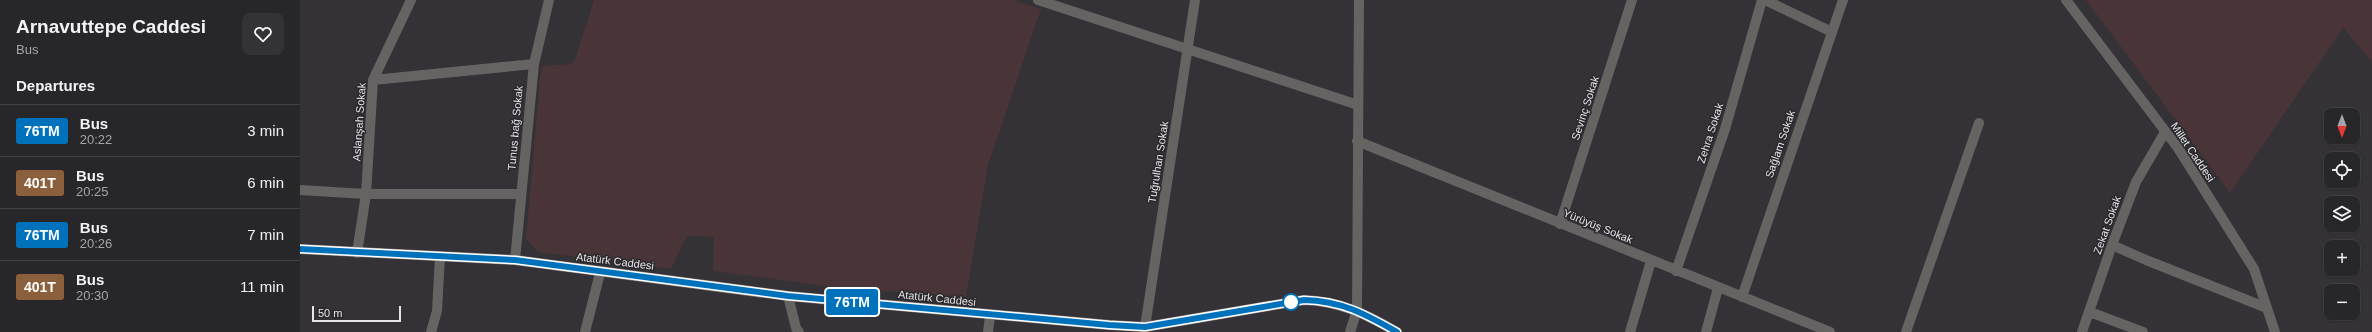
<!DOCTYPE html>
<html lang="en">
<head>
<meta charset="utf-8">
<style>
	body { margin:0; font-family:Helvetica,sans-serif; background:#333235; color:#f1f3f6; height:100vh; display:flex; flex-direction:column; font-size:15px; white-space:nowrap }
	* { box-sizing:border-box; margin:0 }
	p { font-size:13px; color:#a4a5a8 }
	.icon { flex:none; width:22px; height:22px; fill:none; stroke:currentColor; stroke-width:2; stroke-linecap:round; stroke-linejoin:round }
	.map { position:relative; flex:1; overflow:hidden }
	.drawer { display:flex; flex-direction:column; background:#272629; width:300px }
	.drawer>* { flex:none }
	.badge { padding:0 8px; border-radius:3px; font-size:14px; line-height:26px }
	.needle { width:26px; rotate:180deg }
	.tools { position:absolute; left:2024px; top:108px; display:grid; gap:8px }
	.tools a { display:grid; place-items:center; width:36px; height:36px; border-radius:8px; background:#272629; box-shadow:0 1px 3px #0004,0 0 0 1px #434346; font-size:20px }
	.scale { position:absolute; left:12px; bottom:10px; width:89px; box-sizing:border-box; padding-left:4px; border:2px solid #e5e4e7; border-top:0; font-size:11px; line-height:14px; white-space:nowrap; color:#e5e4e7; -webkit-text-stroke:3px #2a282d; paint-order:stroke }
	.map>.badge { position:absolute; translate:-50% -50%; box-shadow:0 0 0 2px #fff }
	h2 { padding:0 16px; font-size:15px; line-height:36px }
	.round { display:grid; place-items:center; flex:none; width:42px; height:42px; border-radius:8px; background:#333235 }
	.head { display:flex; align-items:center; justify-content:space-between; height:68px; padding:0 16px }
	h1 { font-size:19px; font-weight:800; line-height:30px }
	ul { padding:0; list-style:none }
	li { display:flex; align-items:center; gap:12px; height:52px; padding:0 16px; border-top:1px solid #434346 }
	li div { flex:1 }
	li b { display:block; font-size:15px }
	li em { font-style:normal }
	li .badge { min-width:44px; font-weight:700; text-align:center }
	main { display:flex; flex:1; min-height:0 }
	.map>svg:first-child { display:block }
</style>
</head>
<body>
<main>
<section class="drawer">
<div class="head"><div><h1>Arnavuttepe Caddesi</h1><p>Bus</p></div><a class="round"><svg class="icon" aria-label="heart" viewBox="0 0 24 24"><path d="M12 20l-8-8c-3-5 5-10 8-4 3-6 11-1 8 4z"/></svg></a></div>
<h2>Departures</h2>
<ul>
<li><span class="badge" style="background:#0072bc;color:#fff">76TM</span><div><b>Bus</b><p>20:22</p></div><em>3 min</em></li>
<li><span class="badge" style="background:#8b5e3c;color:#fff">401T</span><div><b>Bus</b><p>20:25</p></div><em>6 min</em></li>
<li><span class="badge" style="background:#0072bc;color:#fff">76TM</span><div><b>Bus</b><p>20:26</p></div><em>7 min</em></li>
<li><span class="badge" style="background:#8b5e3c;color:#fff">401T</span><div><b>Bus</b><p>20:30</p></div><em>11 min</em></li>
</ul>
</section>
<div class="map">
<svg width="2072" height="332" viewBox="0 0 2072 332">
	<rect width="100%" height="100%" fill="#343237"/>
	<path fill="#493438" d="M294,0h420l27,9 -53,156 -22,132 -133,-10 -120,-16 1,-34 -27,-1 -16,33 -132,-17 -13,-13 15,-173 30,-2 4,-4z
		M1786,0h286v62l-29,-34 -113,165z"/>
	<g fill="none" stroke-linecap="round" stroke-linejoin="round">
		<path stroke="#666363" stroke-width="10" d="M738,0l320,105
			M1465,0l67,32
			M73,80l161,-16
			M1057,141l473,191
			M0,190l66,4h155
			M1260,224l72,-224
			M1812,245l34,15 121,48
			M57,253l9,-59 7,-114 38,-80
			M215,260l19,-196 15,-64
			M1376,271l49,-142 37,-129
			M488,296l8,32 3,4
			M1442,297l101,-297
			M1790,312l53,20
			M845,327l50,-327
			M131,332l6,-21 3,-55
			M285,332l15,-59
			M688,332l2,-16
			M1050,332l7,-22 2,-310
			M1330,332l21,-71
			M1406,332l12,-44
			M1606,332l73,-209
			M1782,332l30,-87 24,-63 29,-50"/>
		<path stroke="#666363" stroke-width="10" d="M1766,0l112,148 76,121 21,63"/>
		<path stroke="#837d7d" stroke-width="10" d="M0,249l215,11 273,36 321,29 36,2 159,-27c36,1 62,14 93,32"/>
	</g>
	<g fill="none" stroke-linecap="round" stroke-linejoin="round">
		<g stroke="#fff" stroke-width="9">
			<path id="line" d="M0,249l215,11 273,36 321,29 36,2 159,-27c38,1 61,14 93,32"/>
		</g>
		<use href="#line" stroke="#0072bc" stroke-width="6"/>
	</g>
	<circle fill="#fff" stroke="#0072bc" stroke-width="2" cx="991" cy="302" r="8"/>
	<g text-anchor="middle" stroke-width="3" stroke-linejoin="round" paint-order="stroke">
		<g font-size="11" fill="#e5e4e7" stroke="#2a282d">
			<text transform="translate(1285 108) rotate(-72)" y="4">Sevinç Sokak</text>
			<text transform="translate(59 122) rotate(-86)" y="4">Aslanşah Sokak</text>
			<text transform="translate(215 128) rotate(-85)" y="4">Tunus bağ Sokak</text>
			<text transform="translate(1410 133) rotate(-72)" y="4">Zehra Sokak</text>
			<text transform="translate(1480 144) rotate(-71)" y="4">Sağlam Sokak</text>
			<text transform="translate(1893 152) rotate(56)" y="4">Millet Caddesi</text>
			<text transform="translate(858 162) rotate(-81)" y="4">Tuğrulhan Sokak</text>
			<text transform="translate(1807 225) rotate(-70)" y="4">Zekat Sokak</text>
			<text transform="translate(1298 226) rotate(22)" y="4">Yürüyüş Sokak</text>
			<text transform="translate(315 261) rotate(7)" y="4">Atatürk Caddesi</text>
			<text transform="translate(637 298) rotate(6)" y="4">Atatürk Caddesi</text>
		</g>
	</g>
</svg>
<div class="tools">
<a><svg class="needle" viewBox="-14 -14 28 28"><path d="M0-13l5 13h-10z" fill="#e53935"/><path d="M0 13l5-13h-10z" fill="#a4a5a8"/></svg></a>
<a><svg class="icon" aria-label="locate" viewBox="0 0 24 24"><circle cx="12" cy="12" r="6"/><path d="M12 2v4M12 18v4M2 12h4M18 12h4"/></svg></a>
<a><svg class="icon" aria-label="layers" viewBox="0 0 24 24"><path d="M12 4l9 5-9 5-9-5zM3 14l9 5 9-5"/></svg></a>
<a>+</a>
<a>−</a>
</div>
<div class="scale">50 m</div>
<b class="badge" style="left:552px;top:302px;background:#0072bc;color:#fff">76TM</b>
</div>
</main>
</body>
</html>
